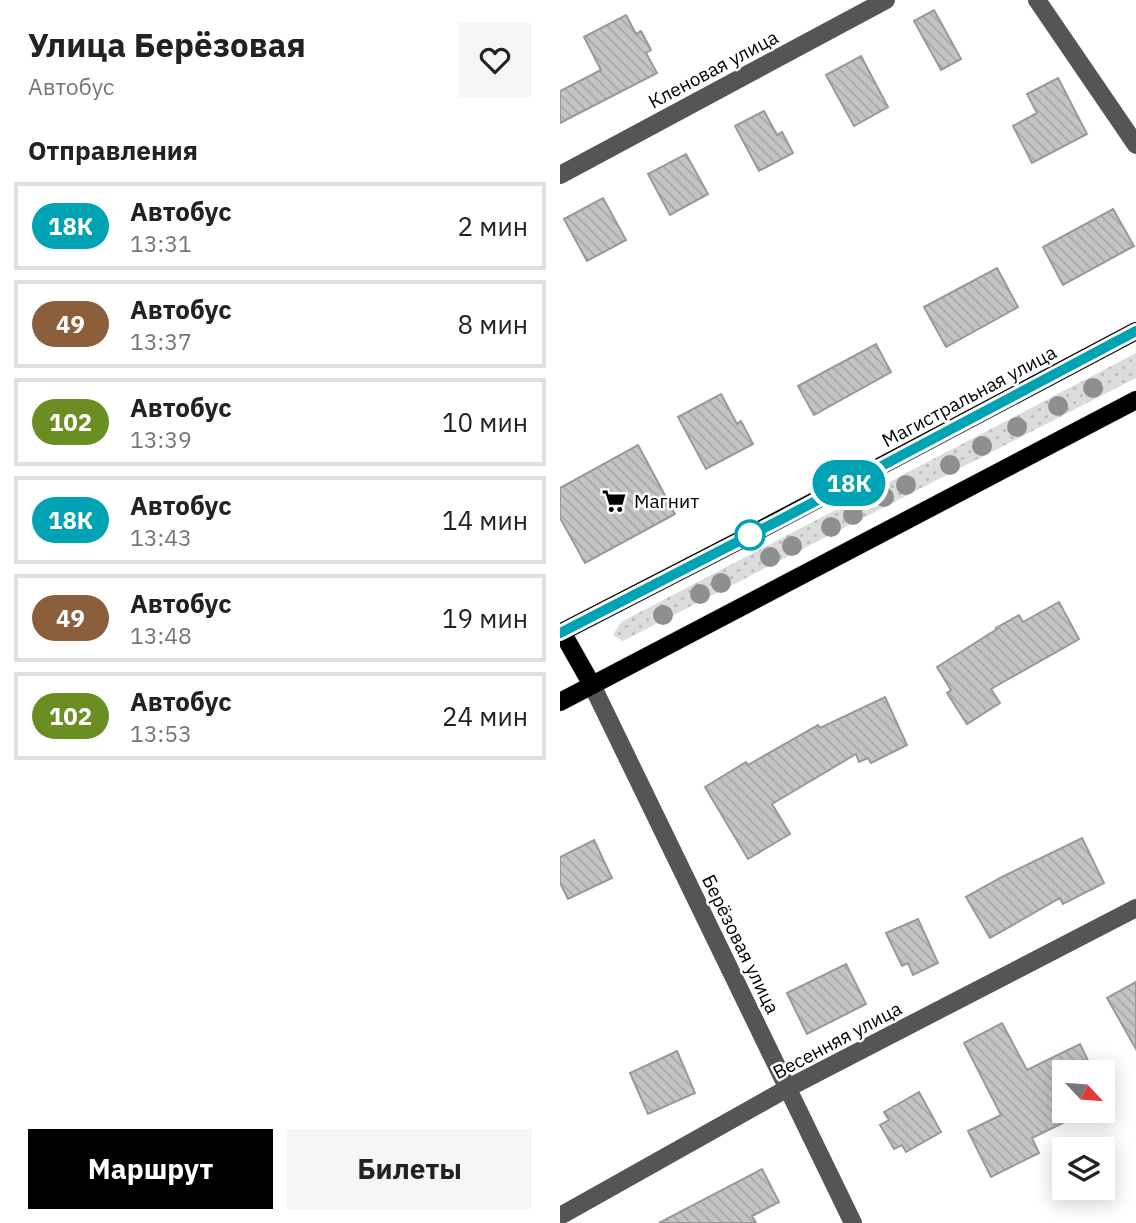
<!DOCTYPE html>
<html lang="ru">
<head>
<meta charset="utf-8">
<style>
	body { margin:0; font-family:"IBM Plex Sans",sans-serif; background:#f6f6f6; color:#222; height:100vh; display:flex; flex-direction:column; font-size:26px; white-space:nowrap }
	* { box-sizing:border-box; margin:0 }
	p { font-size:23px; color:#767676 }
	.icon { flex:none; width:38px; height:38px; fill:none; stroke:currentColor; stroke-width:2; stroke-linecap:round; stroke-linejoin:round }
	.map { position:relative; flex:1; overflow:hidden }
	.sheet { display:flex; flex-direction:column; background:#fff; width:560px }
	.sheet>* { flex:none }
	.badge { padding:0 14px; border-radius:23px; font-size:24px; line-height:46px }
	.needle { width:46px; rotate:116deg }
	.controls { position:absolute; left:492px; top:1060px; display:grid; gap:14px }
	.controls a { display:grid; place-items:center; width:63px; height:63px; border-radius:0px; background:#fff; box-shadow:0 4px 18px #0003; font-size:35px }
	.map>.badge { position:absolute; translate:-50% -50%; box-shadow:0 0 0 4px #fff }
	h2 { padding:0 28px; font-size:26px; line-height:63px }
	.round { display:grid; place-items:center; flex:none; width:74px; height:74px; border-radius:0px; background:#f6f6f6 }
	.summary { display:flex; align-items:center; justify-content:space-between; height:119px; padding:0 28px }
	h1 { font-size:33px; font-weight:800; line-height:52px }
	.action { display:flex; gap:14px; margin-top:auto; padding:14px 28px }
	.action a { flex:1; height:80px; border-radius:0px; background:#000; color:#fff; font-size:28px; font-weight:800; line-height:80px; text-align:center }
	.action a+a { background:#f6f6f6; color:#222 }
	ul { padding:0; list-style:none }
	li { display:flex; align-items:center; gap:21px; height:88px; margin:0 14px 10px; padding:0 14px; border:4px solid #e0e0e0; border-radius:0px }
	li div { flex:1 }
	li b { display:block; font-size:26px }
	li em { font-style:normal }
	li .badge { min-width:77px; font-weight:700; text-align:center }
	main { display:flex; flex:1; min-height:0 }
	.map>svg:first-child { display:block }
</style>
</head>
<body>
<main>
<section class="sheet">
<div class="summary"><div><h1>Улица Берёзовая</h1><p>Автобус</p></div><a class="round"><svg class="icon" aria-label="heart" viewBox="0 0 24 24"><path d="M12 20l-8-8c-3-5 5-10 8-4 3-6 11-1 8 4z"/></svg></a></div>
<h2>Отправления</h2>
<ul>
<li><span class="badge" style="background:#00a3b4;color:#fff">18К</span><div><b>Автобус</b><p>13:31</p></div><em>2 мин</em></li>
<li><span class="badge" style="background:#8b5e3c;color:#fff">49</span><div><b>Автобус</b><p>13:37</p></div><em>8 мин</em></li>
<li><span class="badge" style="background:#6b8e23;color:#fff">102</span><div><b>Автобус</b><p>13:39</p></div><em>10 мин</em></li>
<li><span class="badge" style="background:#00a3b4;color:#fff">18К</span><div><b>Автобус</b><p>13:43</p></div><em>14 мин</em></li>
<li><span class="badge" style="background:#8b5e3c;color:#fff">49</span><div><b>Автобус</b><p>13:48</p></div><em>19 мин</em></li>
<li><span class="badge" style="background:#6b8e23;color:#fff">102</span><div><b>Автобус</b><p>13:53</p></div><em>24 мин</em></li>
</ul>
<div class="action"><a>Маршрут</a><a>Билеты</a></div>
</section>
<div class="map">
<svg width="576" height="1223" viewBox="0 0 576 1223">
	<defs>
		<pattern id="grass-dots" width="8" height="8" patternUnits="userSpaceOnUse" patternTransform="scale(1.75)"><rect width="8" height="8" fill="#dcdcdc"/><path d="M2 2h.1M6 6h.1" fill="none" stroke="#bbb" stroke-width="1.8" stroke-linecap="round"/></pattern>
		<pattern id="building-back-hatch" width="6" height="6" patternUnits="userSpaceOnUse" patternTransform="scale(1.75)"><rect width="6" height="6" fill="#c4c4c4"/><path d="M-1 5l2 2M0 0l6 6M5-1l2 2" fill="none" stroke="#a7a7a7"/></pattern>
	</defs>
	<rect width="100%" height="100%" fill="#fff"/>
	<path fill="url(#grass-dots)" d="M576,353v25l-513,263 -10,-6 8,-13z"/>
	<path fill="url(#building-back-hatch)" stroke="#999" stroke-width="2" d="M374,10l27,49 -20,11 -27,-49z
		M66,15l10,19 5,-3 10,19 -5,3 11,20 -97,50v-32l41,-21 -17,-33z
		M301,56l27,51 -34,19 -28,-51z
		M498,78l29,56 -55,29 -19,-37 24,-13 -10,-19z
		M204,111l13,24 5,-3 11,21 -34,18 -24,-45z
		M126,154l22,40 -38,21 -22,-41z
		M43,198l23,42 -39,21 -23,-42z
		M553,209l21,37 -71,39 -20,-38z
		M437,268l21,39 -72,40 -22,-40z
		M316,344l15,28 -77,43 -16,-29z
		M161,394l16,30 4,-3 12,23 -47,25 -28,-52z
		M78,445l37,69 -90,49 -25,-45v-30z
		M499,602l20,37 -88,50 9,14 -33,21 -20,-31 4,-3 -14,-23 60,-38 -1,-1 23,-13 4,7z
		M325,697l22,48 -36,18 -3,-5 -9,4 -3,-8 -84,50 18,30 -42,25 -43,-72 41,-25 2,3 70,-40 2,3z
		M522,838l22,45 -41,21 -3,-6 -70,40 -24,-41 36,-20z
		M34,840l18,38 -44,21 -8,-16v-26z
		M358,919l20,44 -25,12 -5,-12 -6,3 -16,-33z
		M286,964l20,40 -59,30 -20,-41z
		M576,982v67l-29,-51z
		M442,1023l25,47 53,-26 14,29h-30v38h23l-55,27 7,15 -48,24 -23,-46 33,-16 -37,-72z
		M117,1051l18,42 -47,21 -18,-41z
		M359,1092l22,40 -35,20 -4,-7 -8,4 -14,-24 9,-5 -5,-8z
		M202,1169l17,33 -27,14 4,7h-97z"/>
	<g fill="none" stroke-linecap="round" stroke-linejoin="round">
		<g stroke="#dbdbdb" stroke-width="19">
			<path id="major" d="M2,632l30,53
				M0,633l194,-100 382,-202
				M0,702l576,-302"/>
		</g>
		<path stroke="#555" stroke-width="18" d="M477,0l99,145
			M0,175l326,-175
			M32,685l261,538
			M0,1216l228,-128 348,-180"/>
		<use href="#major" stroke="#000" stroke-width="18"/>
	</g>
	<g fill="#8f8f8f">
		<circle cx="533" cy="388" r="10"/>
		<circle cx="498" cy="406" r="10"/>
		<circle cx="457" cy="427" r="10"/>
		<circle cx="422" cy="446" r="10"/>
		<circle cx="390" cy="465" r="10"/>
		<circle cx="346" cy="485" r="10"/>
		<circle cx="324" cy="497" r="10"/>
		<circle cx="293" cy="515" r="10"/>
		<circle cx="271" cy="527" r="10"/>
		<circle cx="232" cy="546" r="10"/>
		<circle cx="210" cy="557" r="10"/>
		<circle cx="161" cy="583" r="10"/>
		<circle cx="140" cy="594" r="10"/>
		<circle cx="103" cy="615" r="10"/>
	</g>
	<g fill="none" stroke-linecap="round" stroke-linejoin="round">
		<g stroke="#fff" stroke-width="16">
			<path id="line" d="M0,633l218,-112 358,-190"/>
		</g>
		<use href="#line" stroke="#00a3b4" stroke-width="10"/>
	</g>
	<defs>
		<g id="supermarket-bare" transform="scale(1.89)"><path d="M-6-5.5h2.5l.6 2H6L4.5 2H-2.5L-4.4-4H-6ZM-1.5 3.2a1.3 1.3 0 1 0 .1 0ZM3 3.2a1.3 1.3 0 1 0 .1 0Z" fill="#000" stroke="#fff" stroke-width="2.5" paint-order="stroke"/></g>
	</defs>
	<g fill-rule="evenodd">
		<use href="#supermarket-bare" x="54" y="501"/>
	</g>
	<circle fill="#fff" stroke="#00a3b4" stroke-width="3.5" cx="190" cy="535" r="14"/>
	<g text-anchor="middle" stroke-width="5" stroke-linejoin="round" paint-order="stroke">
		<g font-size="19" fill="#000" stroke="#fff">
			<text transform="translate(153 69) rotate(-28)" y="7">Кленовая улица</text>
			<text transform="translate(409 396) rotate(-28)" y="7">Магистральная улица</text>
			<text transform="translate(181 944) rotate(64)" y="7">Берёзовая улица</text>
			<text transform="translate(277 1040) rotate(-28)" y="7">Весенняя улица</text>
		</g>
		<g font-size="19" fill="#000" stroke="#fff" text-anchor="start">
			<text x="74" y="508">Магнит</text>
		</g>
	</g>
</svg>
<div class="controls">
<a><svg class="needle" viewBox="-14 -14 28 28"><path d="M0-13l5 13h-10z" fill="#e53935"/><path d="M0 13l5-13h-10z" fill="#767676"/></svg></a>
<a><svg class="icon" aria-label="layers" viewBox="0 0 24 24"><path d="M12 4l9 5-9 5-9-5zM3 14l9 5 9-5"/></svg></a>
</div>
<b class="badge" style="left:289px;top:483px;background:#00a3b4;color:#fff">18К</b>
</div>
</main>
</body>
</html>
